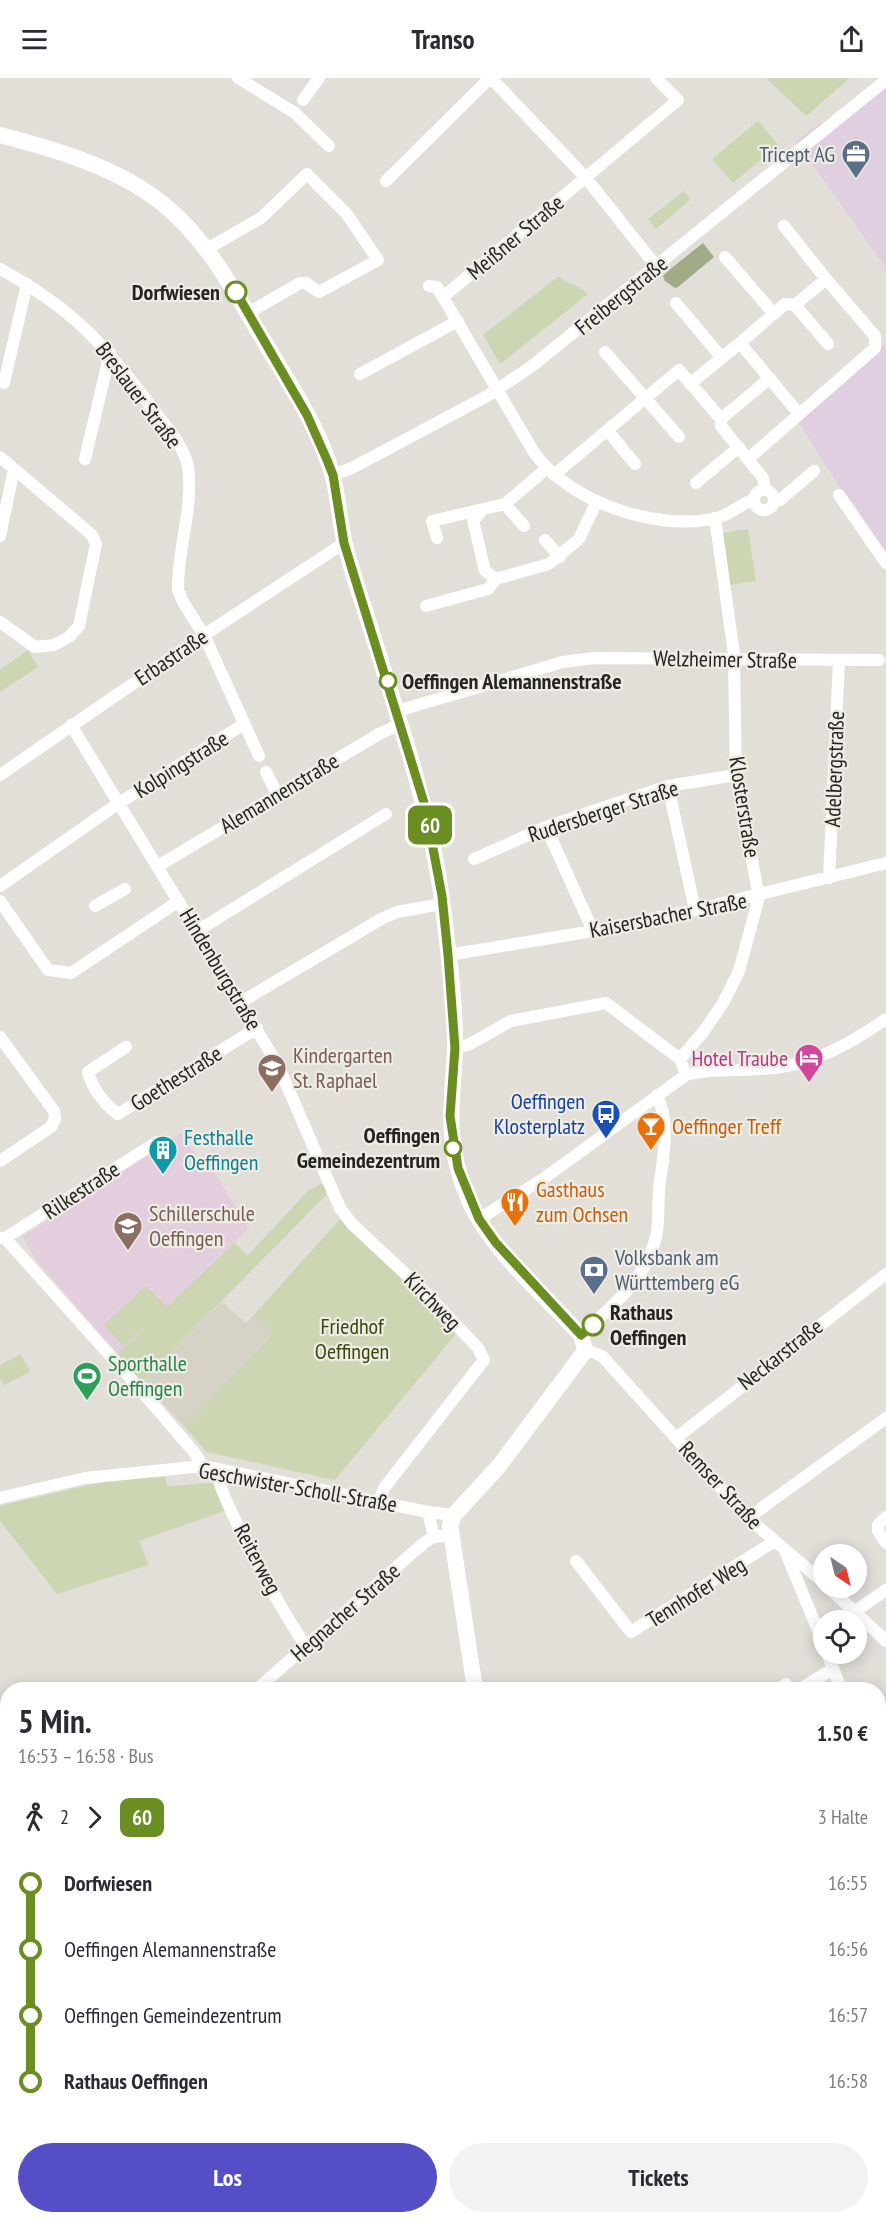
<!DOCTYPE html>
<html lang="de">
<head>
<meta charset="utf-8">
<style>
	body { margin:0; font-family:"PT Sans Narrow",sans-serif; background:#f2f2f3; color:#2b2b33; height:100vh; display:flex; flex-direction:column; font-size:22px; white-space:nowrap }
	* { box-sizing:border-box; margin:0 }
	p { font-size:20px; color:#7c7c81 }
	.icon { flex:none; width:33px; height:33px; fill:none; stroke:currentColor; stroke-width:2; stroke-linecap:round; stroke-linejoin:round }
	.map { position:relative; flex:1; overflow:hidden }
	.details { position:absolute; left:0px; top:1604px; width:886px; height:542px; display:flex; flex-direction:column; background:#fff; border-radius:24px 24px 0 0; box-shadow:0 3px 15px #0003 }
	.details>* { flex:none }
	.badge { padding:0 12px; border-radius:9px; font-size:21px; line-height:39px }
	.needle { width:39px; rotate:145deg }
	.controls { position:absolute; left:813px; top:1466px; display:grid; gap:12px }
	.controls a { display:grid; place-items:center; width:54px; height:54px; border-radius:50%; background:#fff; box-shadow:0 3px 15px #0003; font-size:30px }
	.map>.badge { position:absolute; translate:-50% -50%; box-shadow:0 0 0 3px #fff }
	.legs { display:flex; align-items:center; gap:9px; height:66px; padding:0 18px; font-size:20px }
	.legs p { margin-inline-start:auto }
	.overview { display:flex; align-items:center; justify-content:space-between; height:102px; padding:0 18px }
	h1 { font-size:33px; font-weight:700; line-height:45px }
	.primary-button { display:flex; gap:12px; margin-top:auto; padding:12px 18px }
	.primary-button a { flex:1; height:69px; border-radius:36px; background:#564ec6; color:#fff; font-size:24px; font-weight:700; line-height:69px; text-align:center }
	.primary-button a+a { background:#f2f2f3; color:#2b2b33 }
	ul { padding:0 18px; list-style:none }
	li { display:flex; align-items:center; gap:21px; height:66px; font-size:22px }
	li i { display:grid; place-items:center; width:9px; height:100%; margin:0 8px; background:currentColor }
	li i::after { content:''; width:15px; height:15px; margin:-8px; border:4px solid; border-radius:50%; background:#fff }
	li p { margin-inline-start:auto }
	li:first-child i { background:linear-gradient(#0000 50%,currentColor 0) }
	li:last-child i { background:linear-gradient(currentColor 50%,#0000 0) }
	header { display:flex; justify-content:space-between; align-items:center; height:78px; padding:0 18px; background:#fff; font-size:27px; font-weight:700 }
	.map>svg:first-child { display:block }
</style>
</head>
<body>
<header><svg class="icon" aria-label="menu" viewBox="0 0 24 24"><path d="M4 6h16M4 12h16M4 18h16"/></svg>Transo<svg class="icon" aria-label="share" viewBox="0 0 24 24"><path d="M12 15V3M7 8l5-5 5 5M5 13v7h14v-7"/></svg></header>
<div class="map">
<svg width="886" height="2144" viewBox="0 0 886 2144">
	<rect width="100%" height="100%" fill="#e1dfd8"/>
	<path fill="#d6d2c5" d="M222,1224l24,21 8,-8 20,18 -90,93 -42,-44z"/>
	<path fill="#e0cfe1" d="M886,0v190l-90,-127z
		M886,265v212l-30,-41 -59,-95z"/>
	<path fill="#e2cedd" d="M181,1055l20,30 3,3 5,-2 40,64 -131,126 -82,-94 -13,-23z"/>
	<path fill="#ccd6b3" d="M766,0h81l2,1 -43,37z
		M758,43l20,24 -45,38 -21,-24z
		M684,113l6,9 -34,29 -8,-10z
		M559,198c8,9 21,8 29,18l-88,70 -17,-29z
		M748,451l8,52 -26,4 -7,-52z
		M28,572l10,17 -38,25v-22z
		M323,1105l5,10 -186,189 -24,-28 39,-38 -34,30 -19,-21 42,-39 21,21 68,-65 12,14 62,-66z
		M340,1141l83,78 32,38 -120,145 -128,-28 -23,-26 89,-92 -19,-19z
		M21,1276l9,18 -26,13 -4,-7v-13z
		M165,1399l2,9 47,-3 13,27 -88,31 10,24 -92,29 -57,-73v-15l111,-26z"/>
	<path fill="#a1ab87" d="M703,165l11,14 -36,30 -3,1 -10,-7 -2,-5 5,-5z"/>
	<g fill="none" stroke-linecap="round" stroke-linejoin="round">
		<path stroke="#5f8c96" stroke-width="3" d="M879,2031l7,-3
			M637,2144l14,-6"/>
		<path stroke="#fff" stroke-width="12" d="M238,0l57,35 34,33
			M491,0l95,100 70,88
			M303,22l16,-22
			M386,103l104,-103
			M784,148l42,53
			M205,172l56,-32 46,-44 39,39 32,47 -59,32 -13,-9h-6l-52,30
			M725,179l49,57
			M0,191c75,41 105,76 156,144 12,16 28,33 32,54 6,40 -11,83 -10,123l5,12 21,33 55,121
			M429,208l8,1 98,167c37,49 123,78 182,64 14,-4 24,-14 37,-19
			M443,219l235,-197 -22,-22
			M676,225l46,55
			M795,227l33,39
			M740,265l45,-39 10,1 31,-26 49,57v12l-127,111
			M605,274l74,85
			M360,296l98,-53
			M4,305l23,-99
			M690,306l50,-41 59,71
			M721,341l49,-41
			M608,353l27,33
			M0,379l92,78 4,9 -17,82 -10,11 -15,8 -19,2 -35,-25
			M85,381l25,-106
			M333,397l19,-7 137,-73 43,-29 354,-286
			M554,397l125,-105 42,49v7l42,52 2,12
			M696,405l43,-36
			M754 422a10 10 0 1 1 20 0a10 10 0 1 1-20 0Z
			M839,417l47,68
			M774,423l6,-1 34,-29
			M505,426l19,22
			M484,431l-11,11 12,51 11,8
			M715,440l19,136
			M0,458l14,-67
			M437,460l-5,-17 73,-17 41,-35
			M545,462l15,17
			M426,528l62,-17 8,-10 53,-15 30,-25 18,-38
			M397,633l166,-49 30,-4 286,2
			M71,647l207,340 62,143 12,16 77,72 49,52 6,12 -100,128 -5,13
			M266,694l11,22
			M0,697l204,-140 140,-92
			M668,708l27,124
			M546,749l47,104
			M474,781l72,-32 122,-41 68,-11
			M158,788l221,-132 22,-10
			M829,800l10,-218
			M0,808l119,-83 125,-79
			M0,823l48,69 23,3 108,-72
			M95,828l30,-17
			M197,853l189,-117
			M448,877l145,-24 102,-21 191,-47
			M241,924l142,-84 14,-6 45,-8
			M0,959l54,74 1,8 -4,8 -51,34
			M126,969l-38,25c4,16 16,32 30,42l139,-86
			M455,970l13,-3 43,-24 95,-18 74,56
			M686,997l-6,-16 24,-28 19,-28 16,-32 20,-74 -23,-122 -2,-115
			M479,1141l64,-40 143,-104c26,-7 51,-4 78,-6 45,-2 86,-25 122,-50
			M0,1160h5l134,150 55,64 9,14
			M5,1160l152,-96
			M581,1257c31,-28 65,-56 75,-98 4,-18 1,-37 4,-56 4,-29 10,-57 -3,-86
			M585,1271l17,7 146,162 76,65
			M676,1360l210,-164
			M216,1391c3,29 71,152 91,178
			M0,1420l85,-20 118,-12 225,46 26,3
			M428,1434l6,25
			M886,1439l-8,8v6l8,12
			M748,1440l138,-100
			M786,1475l38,92
			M576,1483l55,71 144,-91
			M828,1509l58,54
			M854,1534l32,-22
			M827,1575l14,36
			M257,1611l168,-147 9,-5 16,-2
			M778,1611l8,-5 4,5
			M800,1611l33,-20
			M879,1703l5,13 -5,3"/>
		<path stroke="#fff" stroke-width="16" d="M0,57c57,15 117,32 163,69 45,36 72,89 101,137 25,43 55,85 68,133 7,23 7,47 13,70 7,30 18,59 27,89 29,93 61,185 72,283 5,44 12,91 11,135 -3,59 -11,89 13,147 21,50 76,97 113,137l4,14 -3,6 -83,111 -45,49 -4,10 25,164
			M879,1844l7,-4
			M566,2138l1,6
			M408,2144l11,-6"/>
	</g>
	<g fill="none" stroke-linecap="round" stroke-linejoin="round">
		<g stroke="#fff" stroke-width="14">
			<path id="line-1" d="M236,214l71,123 20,45 6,15 11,68 81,263 17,90 6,59 7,93 -5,68 8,52 21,51 17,24 85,92 12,-10"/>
		</g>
		<use href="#line-1" stroke="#6b8e23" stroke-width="9"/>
	</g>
	<defs>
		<g id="office-pin" transform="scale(1.5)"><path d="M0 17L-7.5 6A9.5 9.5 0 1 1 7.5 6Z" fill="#5c6f8a" stroke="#eeece5"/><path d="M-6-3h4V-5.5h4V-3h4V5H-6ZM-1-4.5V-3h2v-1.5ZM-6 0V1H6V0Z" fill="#fff"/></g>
		<g id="hotel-pin" transform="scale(1.5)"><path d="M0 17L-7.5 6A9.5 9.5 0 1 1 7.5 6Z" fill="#d1479c" stroke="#eeece5"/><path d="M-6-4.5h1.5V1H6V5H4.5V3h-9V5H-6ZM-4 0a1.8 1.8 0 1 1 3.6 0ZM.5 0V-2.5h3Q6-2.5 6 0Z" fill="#fff"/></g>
		<g id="school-pin" transform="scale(1.5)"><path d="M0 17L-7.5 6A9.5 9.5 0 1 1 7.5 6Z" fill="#8d6e63" stroke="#eeece5"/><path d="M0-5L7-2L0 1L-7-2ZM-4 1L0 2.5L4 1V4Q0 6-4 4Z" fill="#fff"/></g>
		<g id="bus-pin" transform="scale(1.5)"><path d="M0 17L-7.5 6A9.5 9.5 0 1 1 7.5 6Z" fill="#1a4fb4" stroke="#eeece5"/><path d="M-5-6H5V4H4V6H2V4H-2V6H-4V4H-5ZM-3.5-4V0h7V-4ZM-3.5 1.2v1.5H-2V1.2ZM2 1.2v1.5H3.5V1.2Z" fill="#fff"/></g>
		<g id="bar-pin" transform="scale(1.5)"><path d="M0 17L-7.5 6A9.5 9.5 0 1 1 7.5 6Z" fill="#e8710a" stroke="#eeece5"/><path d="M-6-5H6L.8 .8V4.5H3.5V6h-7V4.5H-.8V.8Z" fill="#fff"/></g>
		<g id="building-pin" transform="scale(1.5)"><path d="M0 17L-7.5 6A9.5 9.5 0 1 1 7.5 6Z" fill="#0f9aa8" stroke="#eeece5"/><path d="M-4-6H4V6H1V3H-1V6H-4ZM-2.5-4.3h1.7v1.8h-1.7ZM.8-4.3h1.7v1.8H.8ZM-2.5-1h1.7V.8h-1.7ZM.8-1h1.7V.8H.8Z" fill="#fff"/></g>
		<g id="restaurant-pin" transform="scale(1.5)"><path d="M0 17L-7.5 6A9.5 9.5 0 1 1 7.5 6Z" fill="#e8710a" stroke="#eeece5"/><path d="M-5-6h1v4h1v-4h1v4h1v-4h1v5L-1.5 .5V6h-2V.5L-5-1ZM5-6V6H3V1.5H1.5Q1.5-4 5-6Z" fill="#fff"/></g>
		<g id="bank-pin" transform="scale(1.5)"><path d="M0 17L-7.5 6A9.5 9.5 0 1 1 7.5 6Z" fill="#5c6f8a" stroke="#eeece5"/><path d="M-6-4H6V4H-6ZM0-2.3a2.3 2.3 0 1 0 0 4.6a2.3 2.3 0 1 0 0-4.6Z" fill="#fff"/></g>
		<g id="stadium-pin" transform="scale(1.5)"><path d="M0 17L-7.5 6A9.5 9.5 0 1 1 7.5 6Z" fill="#2e9e5b" stroke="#eeece5"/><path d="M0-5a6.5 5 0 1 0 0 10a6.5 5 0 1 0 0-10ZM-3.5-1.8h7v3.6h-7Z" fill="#fff"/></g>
	</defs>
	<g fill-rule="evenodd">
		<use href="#office-pin" x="856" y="76"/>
		<use href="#hotel-pin" x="809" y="980"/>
		<use href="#school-pin" x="272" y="990"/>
		<use href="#bus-pin" x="606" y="1036"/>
		<use href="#bar-pin" x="651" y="1048"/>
		<use href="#building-pin" x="163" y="1072"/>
		<use href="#restaurant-pin" x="515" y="1124"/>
		<use href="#school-pin" x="128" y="1148"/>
		<use href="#bank-pin" x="594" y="1192"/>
		<use href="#stadium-pin" x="87" y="1298"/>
	</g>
	<g fill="#fff" stroke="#6b8e23" stroke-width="3">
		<circle cx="236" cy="214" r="10"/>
		<circle cx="388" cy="603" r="8"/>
		<circle cx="453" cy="1070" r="8"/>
		<circle cx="593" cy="1247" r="10"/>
	</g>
	<g text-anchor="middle" stroke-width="4.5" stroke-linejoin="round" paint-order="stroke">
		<g font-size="22" fill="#4e5e75" stroke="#eeece5" text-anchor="end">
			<text x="835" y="84">Tricept AG</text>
			<text x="615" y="1187" text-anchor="start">Volksbank am<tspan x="615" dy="25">Württemberg eG</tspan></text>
		</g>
		<g font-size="22" fill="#262523" stroke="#eeece5">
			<text transform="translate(515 159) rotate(-40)" y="8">Meißner Straße</text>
			<text transform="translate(621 217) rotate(-39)" y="8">Freibergstraße</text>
			<text transform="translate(139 317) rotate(53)" y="8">Breslauer Straße</text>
			<text transform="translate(171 579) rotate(-34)" y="8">Erbastraße</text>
			<text transform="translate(725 581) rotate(1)" y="8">Welzheimer Straße</text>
			<text transform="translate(181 686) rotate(-32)" y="8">Kolpingstraße</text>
			<text transform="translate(834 691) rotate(-88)" y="8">Adelbergstraße</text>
			<text transform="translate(279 715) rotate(-31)" y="8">Alemannenstraße</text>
			<text transform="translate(745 729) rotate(81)" y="8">Klosterstraße</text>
			<text transform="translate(603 733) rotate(-18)" y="8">Rudersberger Straße</text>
			<text transform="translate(668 837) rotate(-11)" y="8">Kaisersbacher Straße</text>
			<text transform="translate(221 891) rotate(59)" y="8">Hindenburgstraße</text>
			<text transform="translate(176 1000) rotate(-32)" y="8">Goethestraße</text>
			<text transform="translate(81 1112) rotate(-33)" y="8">Rilkestraße</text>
			<text transform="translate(433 1223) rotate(46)" y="8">Kirchweg</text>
			<text transform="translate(780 1276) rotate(-38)" y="8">Neckarstraße</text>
			<text transform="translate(721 1407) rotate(47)" y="8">Remser Straße</text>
			<text transform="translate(298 1409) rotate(10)" y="8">Geschwister-Scholl-Straße</text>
			<text transform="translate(258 1481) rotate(62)" y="8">Reiterweg</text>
			<text transform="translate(696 1514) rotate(-32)" y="8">Tennhofer Weg</text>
			<text transform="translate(345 1534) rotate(-41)" y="8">Hegnacher Straße</text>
		</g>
		<g font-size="22" font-weight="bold" fill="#262523" stroke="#eeece5" text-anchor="end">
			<text x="220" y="222">Dorfwiesen</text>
			<text x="402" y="611" text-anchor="start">Oeffingen Alemannenstraße</text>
			<text x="440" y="1065">Oeffingen<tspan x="440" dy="25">Gemeindezentrum</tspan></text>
			<text x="610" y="1242" text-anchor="start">Rathaus<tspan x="610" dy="25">Oeffingen</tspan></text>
		</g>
		<g font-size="22" fill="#785e54" stroke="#eeece5" text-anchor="start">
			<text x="293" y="985">Kindergarten<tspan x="293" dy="25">St. Raphael</tspan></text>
			<text x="149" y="1143">Schillerschule<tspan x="149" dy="25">Oeffingen</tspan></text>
		</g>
		<g font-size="22" fill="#b23c85" stroke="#eeece5" text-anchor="end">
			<text x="788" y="988">Hotel Traube</text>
		</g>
		<g font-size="22" fill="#164399" stroke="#eeece5" text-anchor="end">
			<text x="585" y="1031">Oeffingen<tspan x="585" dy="25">Klosterplatz</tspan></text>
		</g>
		<g font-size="22" fill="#c56008" stroke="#eeece5" text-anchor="start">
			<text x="672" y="1056">Oeffinger Treff</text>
			<text x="536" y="1119">Gasthaus<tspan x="536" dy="25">zum Ochsen</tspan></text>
		</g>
		<g font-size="22" fill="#0d838f" stroke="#eeece5" text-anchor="start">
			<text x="184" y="1067">Festhalle<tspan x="184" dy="25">Oeffingen</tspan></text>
		</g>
		<g font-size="22" fill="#3c470b" stroke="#eeece5">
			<text x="352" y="1256">Friedhof<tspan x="352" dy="25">Oeffingen</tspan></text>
		</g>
		<g font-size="22" fill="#27864d" stroke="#eeece5" text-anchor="start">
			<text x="108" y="1293">Sporthalle<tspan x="108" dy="25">Oeffingen</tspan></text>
		</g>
	</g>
</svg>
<div class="controls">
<a><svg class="needle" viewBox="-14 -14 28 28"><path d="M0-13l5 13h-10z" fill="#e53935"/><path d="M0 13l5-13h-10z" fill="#7c7c81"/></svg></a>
<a><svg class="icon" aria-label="locate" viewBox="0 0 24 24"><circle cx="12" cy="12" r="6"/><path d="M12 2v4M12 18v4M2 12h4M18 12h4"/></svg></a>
</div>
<b class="badge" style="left:430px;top:747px;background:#6b8e23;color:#fff">60</b>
<section class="details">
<div class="overview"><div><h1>5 Min.</h1><p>16:53 – 16:58 · Bus</p></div><b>1.50 €</b></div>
<div class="legs"><svg class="icon" aria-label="walk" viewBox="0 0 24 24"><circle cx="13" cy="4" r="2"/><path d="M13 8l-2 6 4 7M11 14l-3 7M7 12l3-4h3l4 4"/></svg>2<svg class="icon" aria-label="forward" viewBox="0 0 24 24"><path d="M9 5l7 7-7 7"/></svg><b class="badge" style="background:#6b8e23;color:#fff">60</b><p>3 Halte</p></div>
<ul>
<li><i style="color:#6b8e23"></i><b>Dorfwiesen</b><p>16:55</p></li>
<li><i style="color:#6b8e23"></i><span>Oeffingen Alemannenstraße</span><p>16:56</p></li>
<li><i style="color:#6b8e23"></i><span>Oeffingen Gemeindezentrum</span><p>16:57</p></li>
<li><i style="color:#6b8e23"></i><b>Rathaus Oeffingen</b><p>16:58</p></li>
</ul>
<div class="primary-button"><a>Los</a><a>Tickets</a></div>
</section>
</div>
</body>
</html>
